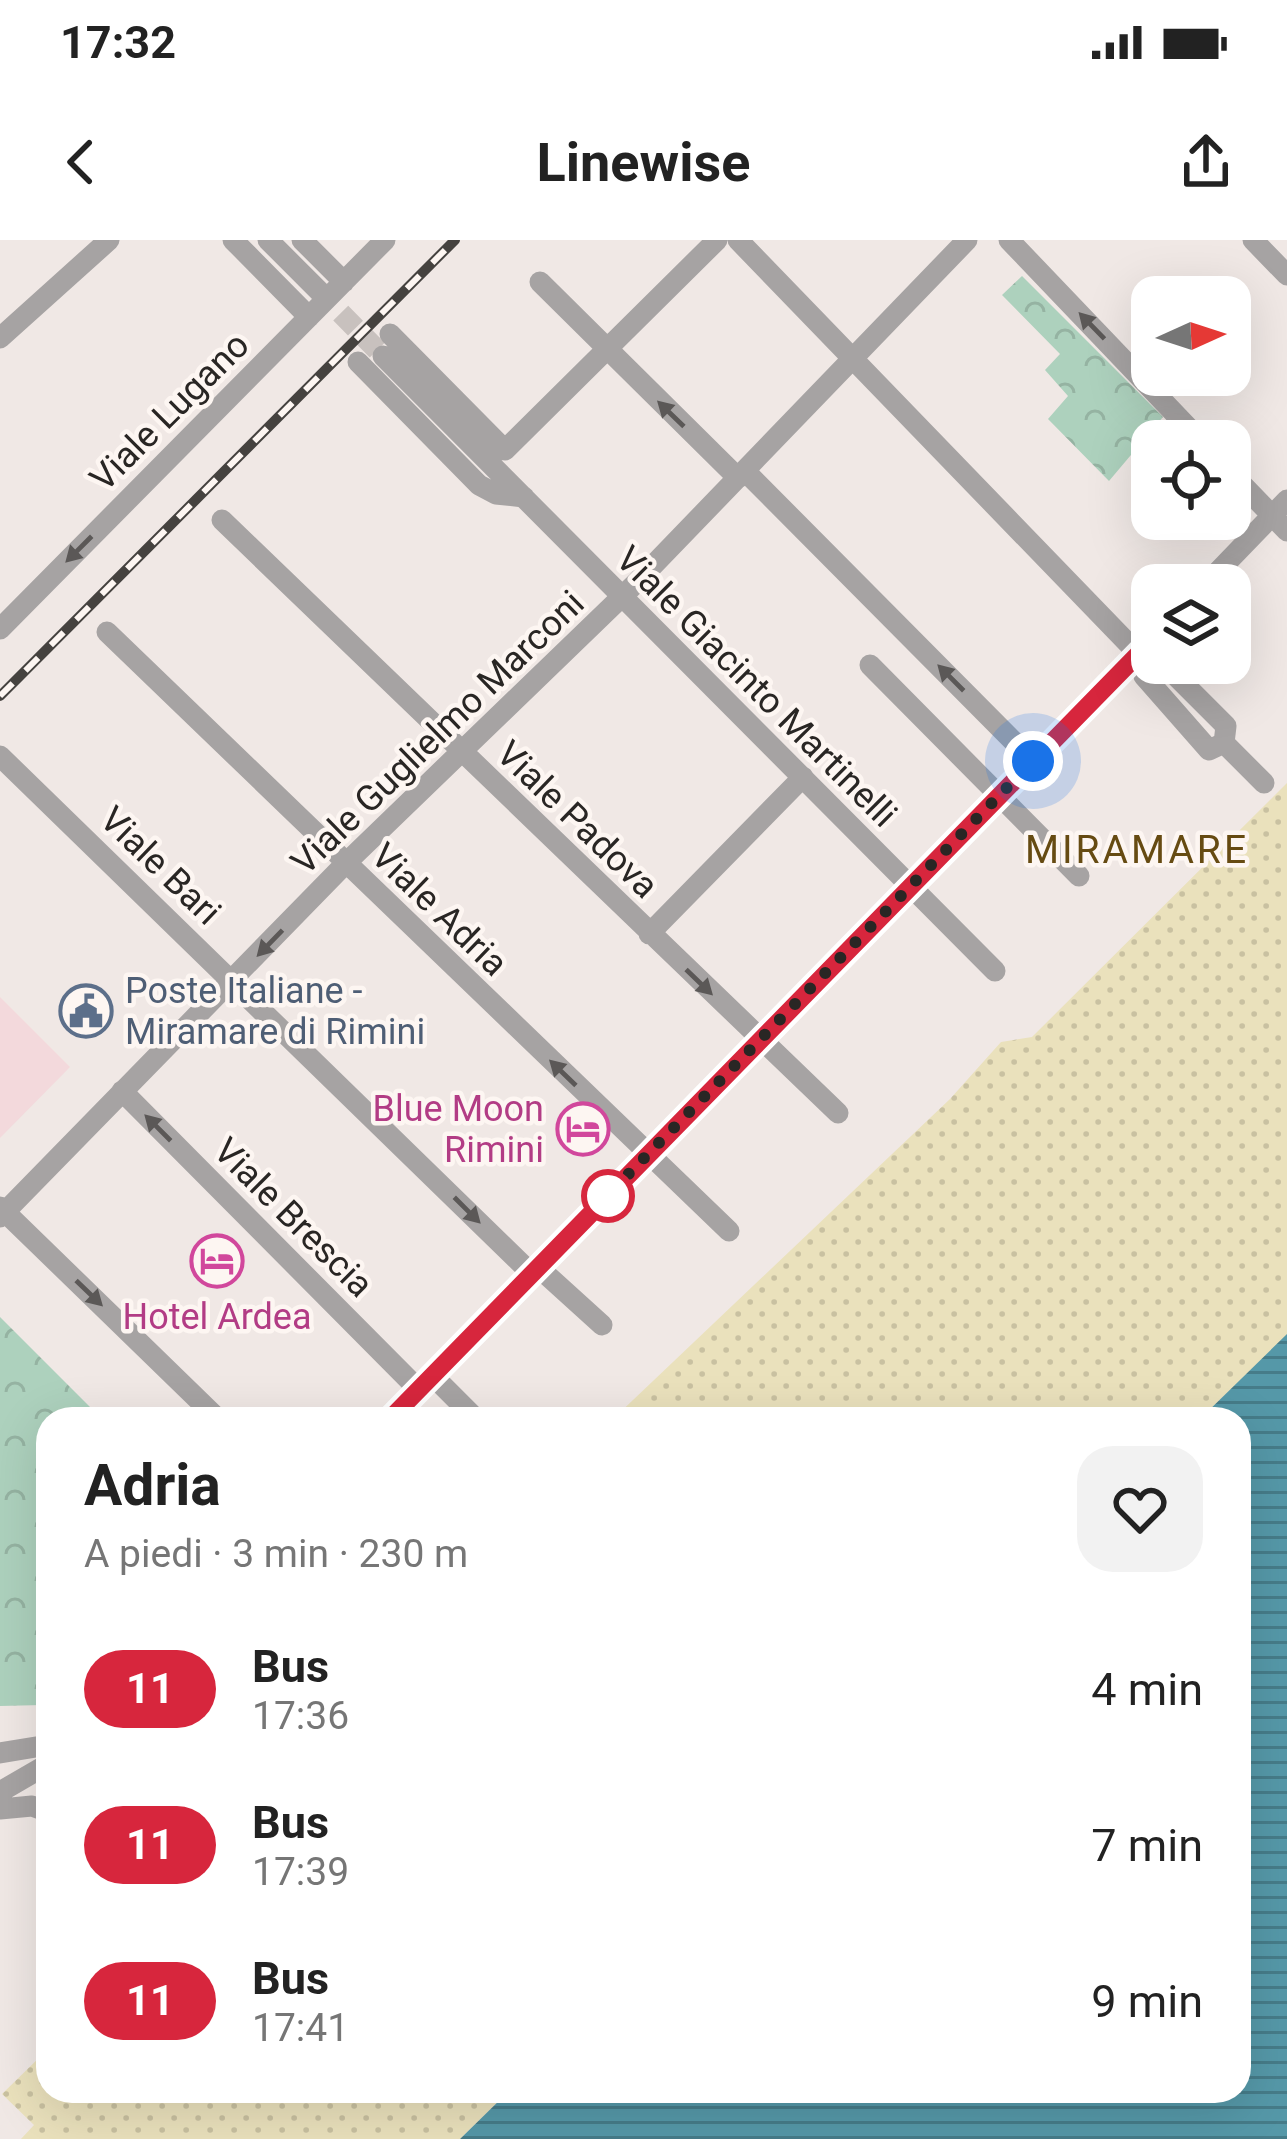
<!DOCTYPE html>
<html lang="it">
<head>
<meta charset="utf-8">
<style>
	body { margin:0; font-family:Roboto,sans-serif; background:#f2f2f2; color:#222; height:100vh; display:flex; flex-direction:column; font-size:45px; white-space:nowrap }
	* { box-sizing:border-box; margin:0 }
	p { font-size:39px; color:#767676 }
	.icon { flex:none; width:66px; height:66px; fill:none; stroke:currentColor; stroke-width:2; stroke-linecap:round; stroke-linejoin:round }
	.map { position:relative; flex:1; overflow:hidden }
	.details { position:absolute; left:36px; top:1167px; width:1215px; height:696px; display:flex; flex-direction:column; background:#fff; border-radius:36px; box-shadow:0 12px 48px #0002 }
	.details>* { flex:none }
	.badge { padding:0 24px; border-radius:39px; font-size:42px; line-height:78px }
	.needle { width:78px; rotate:87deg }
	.controls { position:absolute; left:1131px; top:36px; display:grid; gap:24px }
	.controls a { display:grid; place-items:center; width:120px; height:120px; border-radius:24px; background:#fff; box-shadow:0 12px 48px #0002; font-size:60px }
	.you { position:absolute; width:60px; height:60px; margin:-30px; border:9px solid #fff; border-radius:50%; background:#1a73e8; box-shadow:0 0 0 18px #1a73e833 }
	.map>.badge { position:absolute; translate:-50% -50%; box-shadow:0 0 0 6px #fff }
	.round { display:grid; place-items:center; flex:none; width:126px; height:126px; border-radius:36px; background:#f2f2f2 }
	.head { display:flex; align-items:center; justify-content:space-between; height:204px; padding:0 48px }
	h1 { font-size:57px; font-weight:700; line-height:90px }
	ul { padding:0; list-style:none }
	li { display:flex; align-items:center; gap:36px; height:156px; padding:0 48px }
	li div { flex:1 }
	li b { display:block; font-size:45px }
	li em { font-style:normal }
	li .badge { min-width:132px; font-weight:700; text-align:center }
	.status { display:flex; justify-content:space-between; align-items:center; height:84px; padding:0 60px; background:#fff; direction:ltr }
	.status svg { height:33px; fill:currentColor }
	header { display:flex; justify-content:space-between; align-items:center; height:156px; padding:0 48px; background:#fff; font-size:54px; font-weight:700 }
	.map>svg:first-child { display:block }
</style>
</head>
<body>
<div class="status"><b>17:32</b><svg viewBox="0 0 49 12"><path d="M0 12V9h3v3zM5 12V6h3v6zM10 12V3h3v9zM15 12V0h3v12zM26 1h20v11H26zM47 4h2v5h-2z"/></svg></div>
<header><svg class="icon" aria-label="back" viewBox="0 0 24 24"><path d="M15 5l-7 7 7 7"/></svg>Linewise<svg class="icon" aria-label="share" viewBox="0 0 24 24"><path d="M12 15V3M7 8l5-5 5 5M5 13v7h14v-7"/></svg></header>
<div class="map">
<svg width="1287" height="1899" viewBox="0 0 1287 1899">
	<defs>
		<pattern id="sand-dots" width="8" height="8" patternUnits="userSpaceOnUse" patternTransform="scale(3)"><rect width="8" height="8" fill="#eae1bc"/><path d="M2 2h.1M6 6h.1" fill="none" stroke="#c9c1a1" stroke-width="1.8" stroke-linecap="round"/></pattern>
		<pattern id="park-crowns" width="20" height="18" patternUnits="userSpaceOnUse" patternTransform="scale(3)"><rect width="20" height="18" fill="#add1bd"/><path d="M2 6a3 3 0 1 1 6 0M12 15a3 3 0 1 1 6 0" fill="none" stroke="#95b3a2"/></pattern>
		<pattern id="water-rules" width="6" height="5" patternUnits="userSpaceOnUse" patternTransform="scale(3)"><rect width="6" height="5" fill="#5598a8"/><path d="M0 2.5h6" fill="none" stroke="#467c89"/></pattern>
	</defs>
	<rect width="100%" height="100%" fill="#f0e8e5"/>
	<path fill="#f3d9dc" d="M0,757l70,70 -70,71z"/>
	<path fill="url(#sand-dots)" d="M1287,543v552l-87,84h-587l337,-320 51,-57 31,-5z
		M48,1809v42h461l-49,48h-439l13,-14 -32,-31z"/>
	<path fill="url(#park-crowns)" d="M1022,36l141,141 -54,64 -61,-62 20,-23 -23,-26 15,-16 -58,-59z
		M0,1077l102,102h-54v281l-5,5 -43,1z"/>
	<path fill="url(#water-rules)" d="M1287,1094v805h-827l49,-48h730v-672h-39z"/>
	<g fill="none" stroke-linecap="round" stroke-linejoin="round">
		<path stroke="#c8c1be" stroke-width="21" stroke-dasharray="21 10" stroke-linecap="butt" d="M319,51l64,65"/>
		<path stroke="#a6a3a3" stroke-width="21" d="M233,0l76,77
			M268,0l51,51
			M302,0l42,42
			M738,0l410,424 -4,12 65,74 15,-7 40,40
			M1009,0l192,201
			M1253,0l34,35
			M540,42l198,196
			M390,94l115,116 212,-210
			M0,98l109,-98
			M383,116l612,615
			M358,122l121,123 17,9 28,3
			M745,231l288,290
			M1230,232l57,59
			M222,280l616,593
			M1205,345l82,-85
			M0,389l385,-389
			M107,392l622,599
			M1163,423l63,63 -2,17
			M870,425l209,211
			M0,516l532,518
			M649,694l154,-157
			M122,851l297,299
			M0,967l218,212
			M0,977l345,-353 292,-282 330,-342
			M538,1027l64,58
			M432,1135l44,44
			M390,1179l762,-779
			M0,1513l48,-8
			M0,1552l48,-28
			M0,1569l32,-3 16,6"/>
		<g stroke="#45423f" stroke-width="10">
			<path id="rail" d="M0,456l455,-456"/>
		</g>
		<use href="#rail" stroke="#fdf6f2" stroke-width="6" stroke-dasharray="18" stroke-linecap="butt"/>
	</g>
	<defs><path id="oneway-solid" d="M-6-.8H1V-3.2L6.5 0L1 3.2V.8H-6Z" transform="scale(3)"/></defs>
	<g fill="#5b5857">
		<use href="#oneway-solid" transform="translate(1092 86) rotate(-134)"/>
		<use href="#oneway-solid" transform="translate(671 174) rotate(-136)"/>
		<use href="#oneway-solid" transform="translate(79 309) rotate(135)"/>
		<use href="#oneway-solid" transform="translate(951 438) rotate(-135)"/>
		<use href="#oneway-solid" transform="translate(270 703) rotate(134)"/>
		<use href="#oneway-solid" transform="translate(699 742) rotate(44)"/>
		<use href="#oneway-solid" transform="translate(563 833) rotate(-136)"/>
		<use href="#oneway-solid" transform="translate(158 888) rotate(-135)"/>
		<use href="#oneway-solid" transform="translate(467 970) rotate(45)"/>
		<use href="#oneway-solid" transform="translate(89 1053) rotate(44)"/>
	</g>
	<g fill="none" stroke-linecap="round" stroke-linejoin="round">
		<g stroke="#fff" stroke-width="27">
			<path id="line" d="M390,1179l762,-779"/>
		</g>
		<use href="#line" stroke="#d7263d" stroke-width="18"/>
		<path stroke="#292624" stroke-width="12" stroke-dasharray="0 21.6" d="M608,956l-5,4 430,-439"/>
	</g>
	<defs>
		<g id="civic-ring" transform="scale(2.7)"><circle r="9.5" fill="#fdf6f2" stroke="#5c6f8a" stroke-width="1.5"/><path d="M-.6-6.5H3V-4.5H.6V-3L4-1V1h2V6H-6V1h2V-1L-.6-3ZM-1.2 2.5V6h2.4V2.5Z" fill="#5c6f8a"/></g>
		<g id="hotel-ring" transform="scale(2.7)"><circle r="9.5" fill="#fdf6f2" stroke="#d1479c" stroke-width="1.5"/><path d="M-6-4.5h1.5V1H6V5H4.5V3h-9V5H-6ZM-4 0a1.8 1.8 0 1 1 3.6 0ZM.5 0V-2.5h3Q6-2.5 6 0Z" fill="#d1479c"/></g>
	</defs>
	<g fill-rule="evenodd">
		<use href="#civic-ring" x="86" y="771"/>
		<use href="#hotel-ring" x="583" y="889"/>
		<use href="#hotel-ring" x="217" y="1021"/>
	</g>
	<circle fill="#fff" stroke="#d7263d" stroke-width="6" cx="608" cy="956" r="24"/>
	<g text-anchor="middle" stroke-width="9" stroke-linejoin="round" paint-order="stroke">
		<g font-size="36" fill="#292624" stroke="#fdf6f2">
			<text transform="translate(169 171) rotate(-45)" y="13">Viale Lugano</text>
			<text transform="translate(757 446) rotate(45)" y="13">Viale Giacinto Martinelli</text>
			<text transform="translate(437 492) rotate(-44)" y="13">Viale Guglielmo Marconi</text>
			<text transform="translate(578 579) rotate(44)" y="13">Viale Padova</text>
			<text transform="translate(161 625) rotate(44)" y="13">Viale Bari</text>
			<text transform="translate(440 669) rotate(44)" y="13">Viale Adria</text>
			<text transform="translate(294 977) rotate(45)" y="13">Viale Brescia</text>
		</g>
		<g font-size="36" fill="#4e5e75" stroke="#fdf6f2" text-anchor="start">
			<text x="125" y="763">Poste Italiane -<tspan x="125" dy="41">Miramare di Rimini</tspan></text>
		</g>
		<g font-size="36" fill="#b23c85" stroke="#fdf6f2" text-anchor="end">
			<text x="544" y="881">Blue Moon<tspan x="544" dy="41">Rimini</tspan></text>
			<text x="217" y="1089" text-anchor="middle">Hotel Ardea</text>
		</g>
		<g font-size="39" letter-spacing="3" fill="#664b12" stroke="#fdf6f2">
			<text x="1137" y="623">MIRAMARE</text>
		</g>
	</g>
</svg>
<div class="controls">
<a><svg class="needle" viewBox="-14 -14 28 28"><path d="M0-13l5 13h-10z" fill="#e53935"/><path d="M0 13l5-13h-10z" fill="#767676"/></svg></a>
<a><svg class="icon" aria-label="locate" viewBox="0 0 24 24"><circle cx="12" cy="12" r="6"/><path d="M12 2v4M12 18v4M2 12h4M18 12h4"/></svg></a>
<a><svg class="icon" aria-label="layers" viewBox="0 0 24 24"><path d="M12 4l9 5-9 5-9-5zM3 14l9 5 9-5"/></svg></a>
</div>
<div class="you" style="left:1033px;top:521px"></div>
<section class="details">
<div class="head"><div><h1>Adria</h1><p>A piedi · 3 min · 230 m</p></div><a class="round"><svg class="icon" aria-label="heart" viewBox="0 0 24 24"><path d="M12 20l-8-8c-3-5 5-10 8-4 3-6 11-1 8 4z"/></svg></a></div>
<ul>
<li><span class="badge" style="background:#d7263d;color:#fff">11</span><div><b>Bus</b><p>17:36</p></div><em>4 min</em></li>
<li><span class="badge" style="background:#d7263d;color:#fff">11</span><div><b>Bus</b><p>17:39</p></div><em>7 min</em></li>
<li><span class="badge" style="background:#d7263d;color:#fff">11</span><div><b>Bus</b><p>17:41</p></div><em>9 min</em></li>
</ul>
</section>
</div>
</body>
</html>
